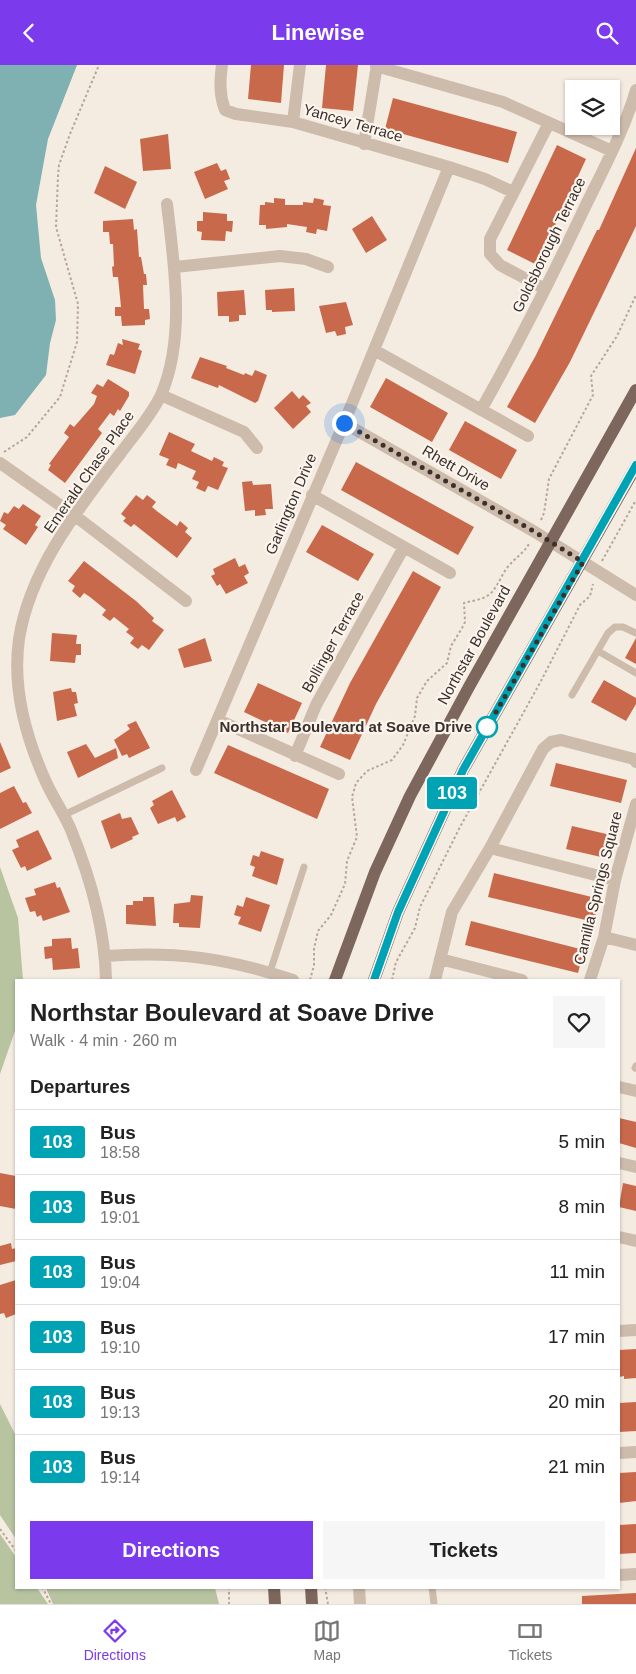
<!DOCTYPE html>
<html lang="en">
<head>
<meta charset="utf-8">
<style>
	body { margin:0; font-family:Helvetica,sans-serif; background:#f6f6f6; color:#222; height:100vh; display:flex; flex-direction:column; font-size:19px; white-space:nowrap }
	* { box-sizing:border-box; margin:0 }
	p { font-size:16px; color:#767676 }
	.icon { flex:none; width:28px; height:28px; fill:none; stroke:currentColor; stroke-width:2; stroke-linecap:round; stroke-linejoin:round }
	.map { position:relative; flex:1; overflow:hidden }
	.drawer { position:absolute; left:15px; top:914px; width:605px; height:610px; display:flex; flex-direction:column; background:#fff; border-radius:0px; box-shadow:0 1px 4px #0004 }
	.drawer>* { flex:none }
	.badge { padding:0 10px; border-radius:4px; font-size:18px; line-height:32px }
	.buttons { position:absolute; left:565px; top:15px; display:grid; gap:10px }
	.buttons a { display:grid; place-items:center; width:55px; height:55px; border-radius:0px; background:#fff; box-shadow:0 1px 4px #0004; font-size:25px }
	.you { position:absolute; width:25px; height:25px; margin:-12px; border:4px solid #fff; border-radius:50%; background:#1a73e8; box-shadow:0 0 0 8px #1a73e833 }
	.map>.badge { position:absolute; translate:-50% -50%; box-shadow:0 0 0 2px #fff }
	h2 { padding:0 15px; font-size:19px; line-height:45px }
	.round { display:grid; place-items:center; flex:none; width:52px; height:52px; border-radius:0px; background:#f6f6f6 }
	.headline { display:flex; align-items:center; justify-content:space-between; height:85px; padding:0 15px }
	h1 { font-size:24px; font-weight:800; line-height:38px }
	.button { display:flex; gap:10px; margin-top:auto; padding:10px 15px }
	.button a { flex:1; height:58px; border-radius:0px; background:#7c3aed; color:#fff; font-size:20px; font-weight:800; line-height:58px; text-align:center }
	.button a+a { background:#f6f6f6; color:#222 }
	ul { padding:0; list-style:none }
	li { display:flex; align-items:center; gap:15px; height:65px; padding:0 15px; border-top:1px solid #e0e0e0 }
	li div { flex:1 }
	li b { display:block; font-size:19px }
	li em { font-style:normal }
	li .badge { min-width:55px; font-weight:700; text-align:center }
	header { display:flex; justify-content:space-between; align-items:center; height:65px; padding:0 15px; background:#7c3aed; color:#fff; font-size:22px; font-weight:800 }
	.menu { display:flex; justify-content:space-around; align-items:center; height:70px; border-top:1px solid #e0e0e0; background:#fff; font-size:14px; color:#767676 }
	.menu a { display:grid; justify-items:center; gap:2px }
	.menu .current { color:#7c3aed }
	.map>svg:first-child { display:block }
</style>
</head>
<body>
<header><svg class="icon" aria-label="back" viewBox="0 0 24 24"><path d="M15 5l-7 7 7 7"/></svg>Linewise<svg class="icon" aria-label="search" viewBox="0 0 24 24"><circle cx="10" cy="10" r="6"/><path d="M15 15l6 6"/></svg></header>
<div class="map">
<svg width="636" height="1539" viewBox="0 0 636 1539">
	<rect width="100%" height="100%" fill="#f4ebe1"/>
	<path fill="#b8c4a0" d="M0,802l18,51 5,62h-7v48l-16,46z
		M0,1339l16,32v103l-16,-24z
		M0,1469l16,23v30l21,1 11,16h-48z
		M46,1523h169l4,16h-166z"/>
	<path fill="#7fb0b2" d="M0,0h77l-29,74 -12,66 5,53 14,42 1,20 -6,23 -4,32 -31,40 -15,3z"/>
	<path fill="#c8694b" d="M251,0h33l-3,38 -33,-4z
		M326,0h32l-5,46 -31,-3z
		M393,33l124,34 -9,31 -123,-34z
		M168,69l3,35 -28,2 -3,-32z
		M557,80l29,14 -49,106 -30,-15z
		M636,83v78l-66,136 -35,61 -28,-16 29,-52 61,-125h2z
		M217,98l4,8 5,-2 4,10 -6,2 4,8 -23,10 -11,-27z
		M105,101l32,16 -12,27 -31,-16z
		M274,133l11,1v6h18v-3l10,1 1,-5 10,2 -1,5 8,1 -4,25 -10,-2 -1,5 -10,-2 1,-5 -20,-3v3l-21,2v-4h-7l1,-20h5v-3l9,1z
		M203,147l24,2v7h6l-1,11 -6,-1 -1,10 -24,-1 1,-8 -5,-1v-10h6z
		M372,151l15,24 -21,13 -14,-24z
		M133,154l1,11 3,-1 2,28h2l3,17h2l1,11h-4l1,24h5l1,10 -5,1v5l-23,1 -1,-10h-6v-9h6l-3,-30h-5l-1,-10 2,-1 -1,-22h-3l-1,-12h-6v-11z
		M294,223l1,23 -23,1v-2h-6l-1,-20z
		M244,225l2,25h-7v6l-10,1v-6h-11l-1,-24z
		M346,237l7,23 -8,2 1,7 -9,2 -2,-5 -9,2 -7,-27z
		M122,274l18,5 -2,5 4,2 -7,23 -29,-9 4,-11 4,1 4,-12 5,2z
		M200,292l27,9 -1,2 18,7 1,-2 7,3 3,-6 12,5 -9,26 -3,2 -36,-18 -1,3 -27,-10z
		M386,313l62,35 -16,29 -62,-35z
		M108,314l21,13v4l-9,15 -2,-2 -4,7 -4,-3 -12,16 4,4 -37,50 -17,-13 3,-5 -2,-1 20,-27 -5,-4 6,-9 4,3 20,-23 3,-8 -6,-3 6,-9 6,3z
		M292,326l7,8 4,-4 8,8 -5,3 5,6 -18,17 -19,-21z
		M465,356l52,29 -16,29 -52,-29z
		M169,367l26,12 -4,7 21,10 2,-4 10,5 -2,4 6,2 -10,22 -10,-4 -3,6 -9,-4 3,-6 -7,-3 4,-8 -18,-8 -2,6 -10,-4 3,-6 -10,-4z
		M356,397l118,65 -16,28 -117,-65z
		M252,416l1,4 18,-1 2,25h-8l1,6 -11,1v-6l-10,1 -3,-29z
		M136,430l7,5 4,-5 9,7 -4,5 6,5 19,14 3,-5 8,7 -3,4 7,6 -15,20 -43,-34 -3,3 -8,-6 3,-3 -5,-4z
		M23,439l18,12 -6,9 3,2 -12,18 -23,-16 3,-4 -6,-4 4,-9 4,2 6,-8 5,3z
		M322,460l52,29 -16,27 -52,-29z
		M235,493l4,9 6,-3 4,9 -5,3 4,7 -22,11 -6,-10 -3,2 -6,-10 4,-2 -2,-5z
		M84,496l52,40 18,17 -2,3 12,9 -15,20 -7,-5 -4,4 -8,-6 4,-5 -8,-6 3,-3 -15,-12 -4,4 -8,-6 4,-5 -16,-13 -6,-4 -4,5 -8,-7 3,-5 -7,-5z
		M413,506l28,16 -65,117 -26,56 -30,-13 30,-64z
		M52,568l25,2 -1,9h5v11h-5l-1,8 -25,-2z
		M205,573l7,23 -28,7 -6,-19z
		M636,573v26l-11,-6z
		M604,615l32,18v6l-10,17 -35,-19z
		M258,618l44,20 -14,30 -44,-21z
		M71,623l1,4h4l2,11 -4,1 3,12 -20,5 -4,-29z
		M136,656l14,27 -21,10 -2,-4 -5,2 -8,-16 16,-11 -3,-4z
		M0,677l11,26 -11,5z
		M86,679l9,14 21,-10 2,10 -40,20 -11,-26z
		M228,680l101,44 -12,30 -103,-46z
		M556,698l71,17 -6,23 -71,-17z
		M14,721l9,17 3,-1 6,11 -32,16v-36z
		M172,725l14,27 -9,5 -2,-5 -17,7 -8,-16 4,-3 -2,-4z
		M120,748l2,6 9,-2 8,17 -7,3 1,2 -22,10 -10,-28z
		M572,761l43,10 -5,23 -44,-10z
		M38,765l14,29 -25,12 -2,-5 -4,2 -9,-18 7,-3 -3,-7z
		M261,786l23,8 -7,26 -25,-9 3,-9 -5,-2 3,-10 6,2z
		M494,808l106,26 -6,23 -106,-25z
		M55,817l2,6 3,-1 10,25 -27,9 -2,-6 -4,2 -2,-6 -5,1 -5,-14 11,-3 -2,-6z
		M191,830l12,1 -3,32 -21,-1v-4h-6l1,-19 16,-2z
		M143,832h11l2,29 -30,-2v-19h7v-4h10z
		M246,832l24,8 -9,27 -23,-8 3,-7 -7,-2 3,-10 6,2z
		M471,856l113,29 -6,23 -113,-28z
		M71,873l1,11 6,-1 2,20 -27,2 -1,-12 -7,1 -1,-12 8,-1v-7z
		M619,1053l17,4v26l-17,-5z
		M0,1108l16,3v33l-16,-3z
		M623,1118l13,3v25l-17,-4z
		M11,1178l1,6 4,-1v13l-16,4v-19z
		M16,1215v34l-10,4 -2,-5 -4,1v-29z
		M636,1284v29l-12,1v-3l-5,1v-27z
		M636,1337v29l-17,1v-29z
		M636,1407v29l-17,2v-30z
		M636,1459v29l-17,1v-29z
		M636,1528v11h-54v-8z"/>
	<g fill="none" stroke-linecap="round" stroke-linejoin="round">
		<path stroke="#b9a596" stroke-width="2" stroke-dasharray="2.5 2.5" stroke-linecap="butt" d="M4,387l23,-15 33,-40 17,-55 1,-38 -22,-77 2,-51 1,-11 11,-31 29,-69
			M541,455l3,-7 5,-34 44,-84 -2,-19 26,-40 19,-41
			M602,496l34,-61
			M310,915l4,-15v-16l4,-18 13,-16 14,-31 2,-23 10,-24 -5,-40 4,-14 11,-12 25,-11 11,-15 12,-29 2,-18 10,-17 20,-18 4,-17 11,-18 3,-6 -1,-19c7,-2 17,-3 23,-7 10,-6 13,-19 20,-28 7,-10 17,-14 23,-26
			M392,915l4,-18 19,-34 5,-21 40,-80 81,-146 39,-76 10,-9 3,-12
			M0,1464l16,22
			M42,1522l9,17
			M229,1522v17
			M325,1522l3,17"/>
		<path stroke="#cdbbac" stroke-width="7" d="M598,586l38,22
			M572,630l36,-62 7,-6h8l13,6
			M64,750l98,-47
			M270,907l34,-105
			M635,1003l1,-2
			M432,1522l2,17"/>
		<path stroke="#cdbbac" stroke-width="12" d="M222,0c-2,16 -3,29 3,45l11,4 57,8 156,45 36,12 28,13
			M376,1l127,36 109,49
			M293,57l7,-57
			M364,79l13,-79
			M175,202l105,-11 26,3 22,8
			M545,224l-45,-24 -10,-11v-15l59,-116
			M374,285l154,86
			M161,330l83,37 13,16
			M481,345c37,-66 71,-133 103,-201 19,-39 40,-78 52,-119
			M344,358l191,109 101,63
			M0,398l74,52 112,86
			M312,430l138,78
			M218,655l121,54
			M295,691l21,-51 88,-158
			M196,705l148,-347 105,-256
			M490,783l125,32
			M604,872l32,8
			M106,891c70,-5 121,2 187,24
			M440,894l82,21
			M106,915c-1,-52 -15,-101 -35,-150 -7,-17 -18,-32 -25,-48 -20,-44 -34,-94 -27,-143 11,-70 59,-130 101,-185 14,-19 31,-38 41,-59 25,-58 13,-130 6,-191
			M435,915l17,-68 38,-64 53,-99 8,-7 10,-2 73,19 2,3
			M590,915l14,-43 11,-57 21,-76
			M619,1022l17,4
			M619,1098l17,4
			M619,1172l17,4
			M619,1266l17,-1
			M619,1388l17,-1
			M619,1510l17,-1
			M359,1522l1,17"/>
		<path stroke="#7d675c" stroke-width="12" d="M335,915l40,-108 35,-76 60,-111 166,-295
			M374,915l24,-68 65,-142 173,-304
			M274,1522l1,17
			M311,1522l1,17"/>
	</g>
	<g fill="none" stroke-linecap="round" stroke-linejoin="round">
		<g stroke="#fff" stroke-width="11">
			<path id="line" d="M374,915l24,-68 65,-142 173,-305"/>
		</g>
		<use href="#line" stroke="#00a3b4" stroke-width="8"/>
		<path stroke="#3b302b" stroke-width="5" stroke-dasharray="0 9" d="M344,358l191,109 48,30 -98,169 2,-4"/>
	</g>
	<circle fill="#fff" stroke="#00a3b4" stroke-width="2.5" cx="487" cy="662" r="10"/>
	<g text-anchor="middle" stroke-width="4.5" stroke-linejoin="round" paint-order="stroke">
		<g font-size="15" fill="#3b302b" stroke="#fbf5ee">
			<text transform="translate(353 58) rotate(16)" y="5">Yancey Terrace</text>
			<text transform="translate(549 180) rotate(-64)" y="5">Goldsborough Terrace</text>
			<text transform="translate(456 403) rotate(30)" y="5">Rhett Drive</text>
			<text transform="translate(89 407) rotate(-55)" y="5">Emerald Chase Place</text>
			<text transform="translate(291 439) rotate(-67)" y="5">Garlington Drive</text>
			<text transform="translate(333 577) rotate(-61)" y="5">Bollinger Terrace</text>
			<text transform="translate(474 580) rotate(-61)" y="5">Northstar Boulevard</text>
			<text transform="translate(598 823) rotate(-76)" y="5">Camilla Springs Square</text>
		</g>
		<g font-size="15" font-weight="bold" fill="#3b302b" stroke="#fbf5ee" text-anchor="end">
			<text x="472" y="667">Northstar Boulevard at Soave Drive</text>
		</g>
	</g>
</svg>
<div class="buttons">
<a><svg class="icon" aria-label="layers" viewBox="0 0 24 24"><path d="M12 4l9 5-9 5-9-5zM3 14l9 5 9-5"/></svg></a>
</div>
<div class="you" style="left:344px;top:358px"></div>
<b class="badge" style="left:452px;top:728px;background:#00a3b4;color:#fff">103</b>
<section class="drawer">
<div class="headline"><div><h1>Northstar Boulevard at Soave Drive</h1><p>Walk · 4 min · 260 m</p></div><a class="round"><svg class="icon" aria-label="heart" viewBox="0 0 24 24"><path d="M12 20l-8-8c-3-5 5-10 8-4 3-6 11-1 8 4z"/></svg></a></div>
<h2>Departures</h2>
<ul>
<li><span class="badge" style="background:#00a3b4;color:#fff">103</span><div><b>Bus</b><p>18:58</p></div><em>5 min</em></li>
<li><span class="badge" style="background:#00a3b4;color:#fff">103</span><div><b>Bus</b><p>19:01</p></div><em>8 min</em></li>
<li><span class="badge" style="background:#00a3b4;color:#fff">103</span><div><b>Bus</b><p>19:04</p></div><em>11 min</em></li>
<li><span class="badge" style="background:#00a3b4;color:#fff">103</span><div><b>Bus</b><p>19:10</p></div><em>17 min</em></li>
<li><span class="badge" style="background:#00a3b4;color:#fff">103</span><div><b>Bus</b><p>19:13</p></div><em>20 min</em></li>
<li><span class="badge" style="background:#00a3b4;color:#fff">103</span><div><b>Bus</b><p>19:14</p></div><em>21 min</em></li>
</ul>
<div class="button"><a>Directions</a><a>Tickets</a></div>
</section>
</div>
<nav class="menu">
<a class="current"><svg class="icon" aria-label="directions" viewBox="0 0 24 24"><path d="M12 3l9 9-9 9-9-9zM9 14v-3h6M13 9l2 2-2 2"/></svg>Directions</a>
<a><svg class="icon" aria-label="map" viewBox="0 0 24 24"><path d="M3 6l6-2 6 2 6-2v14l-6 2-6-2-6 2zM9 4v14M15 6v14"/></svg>Map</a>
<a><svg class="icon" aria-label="tickets" viewBox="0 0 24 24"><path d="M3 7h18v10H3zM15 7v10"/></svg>Tickets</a>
</nav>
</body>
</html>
